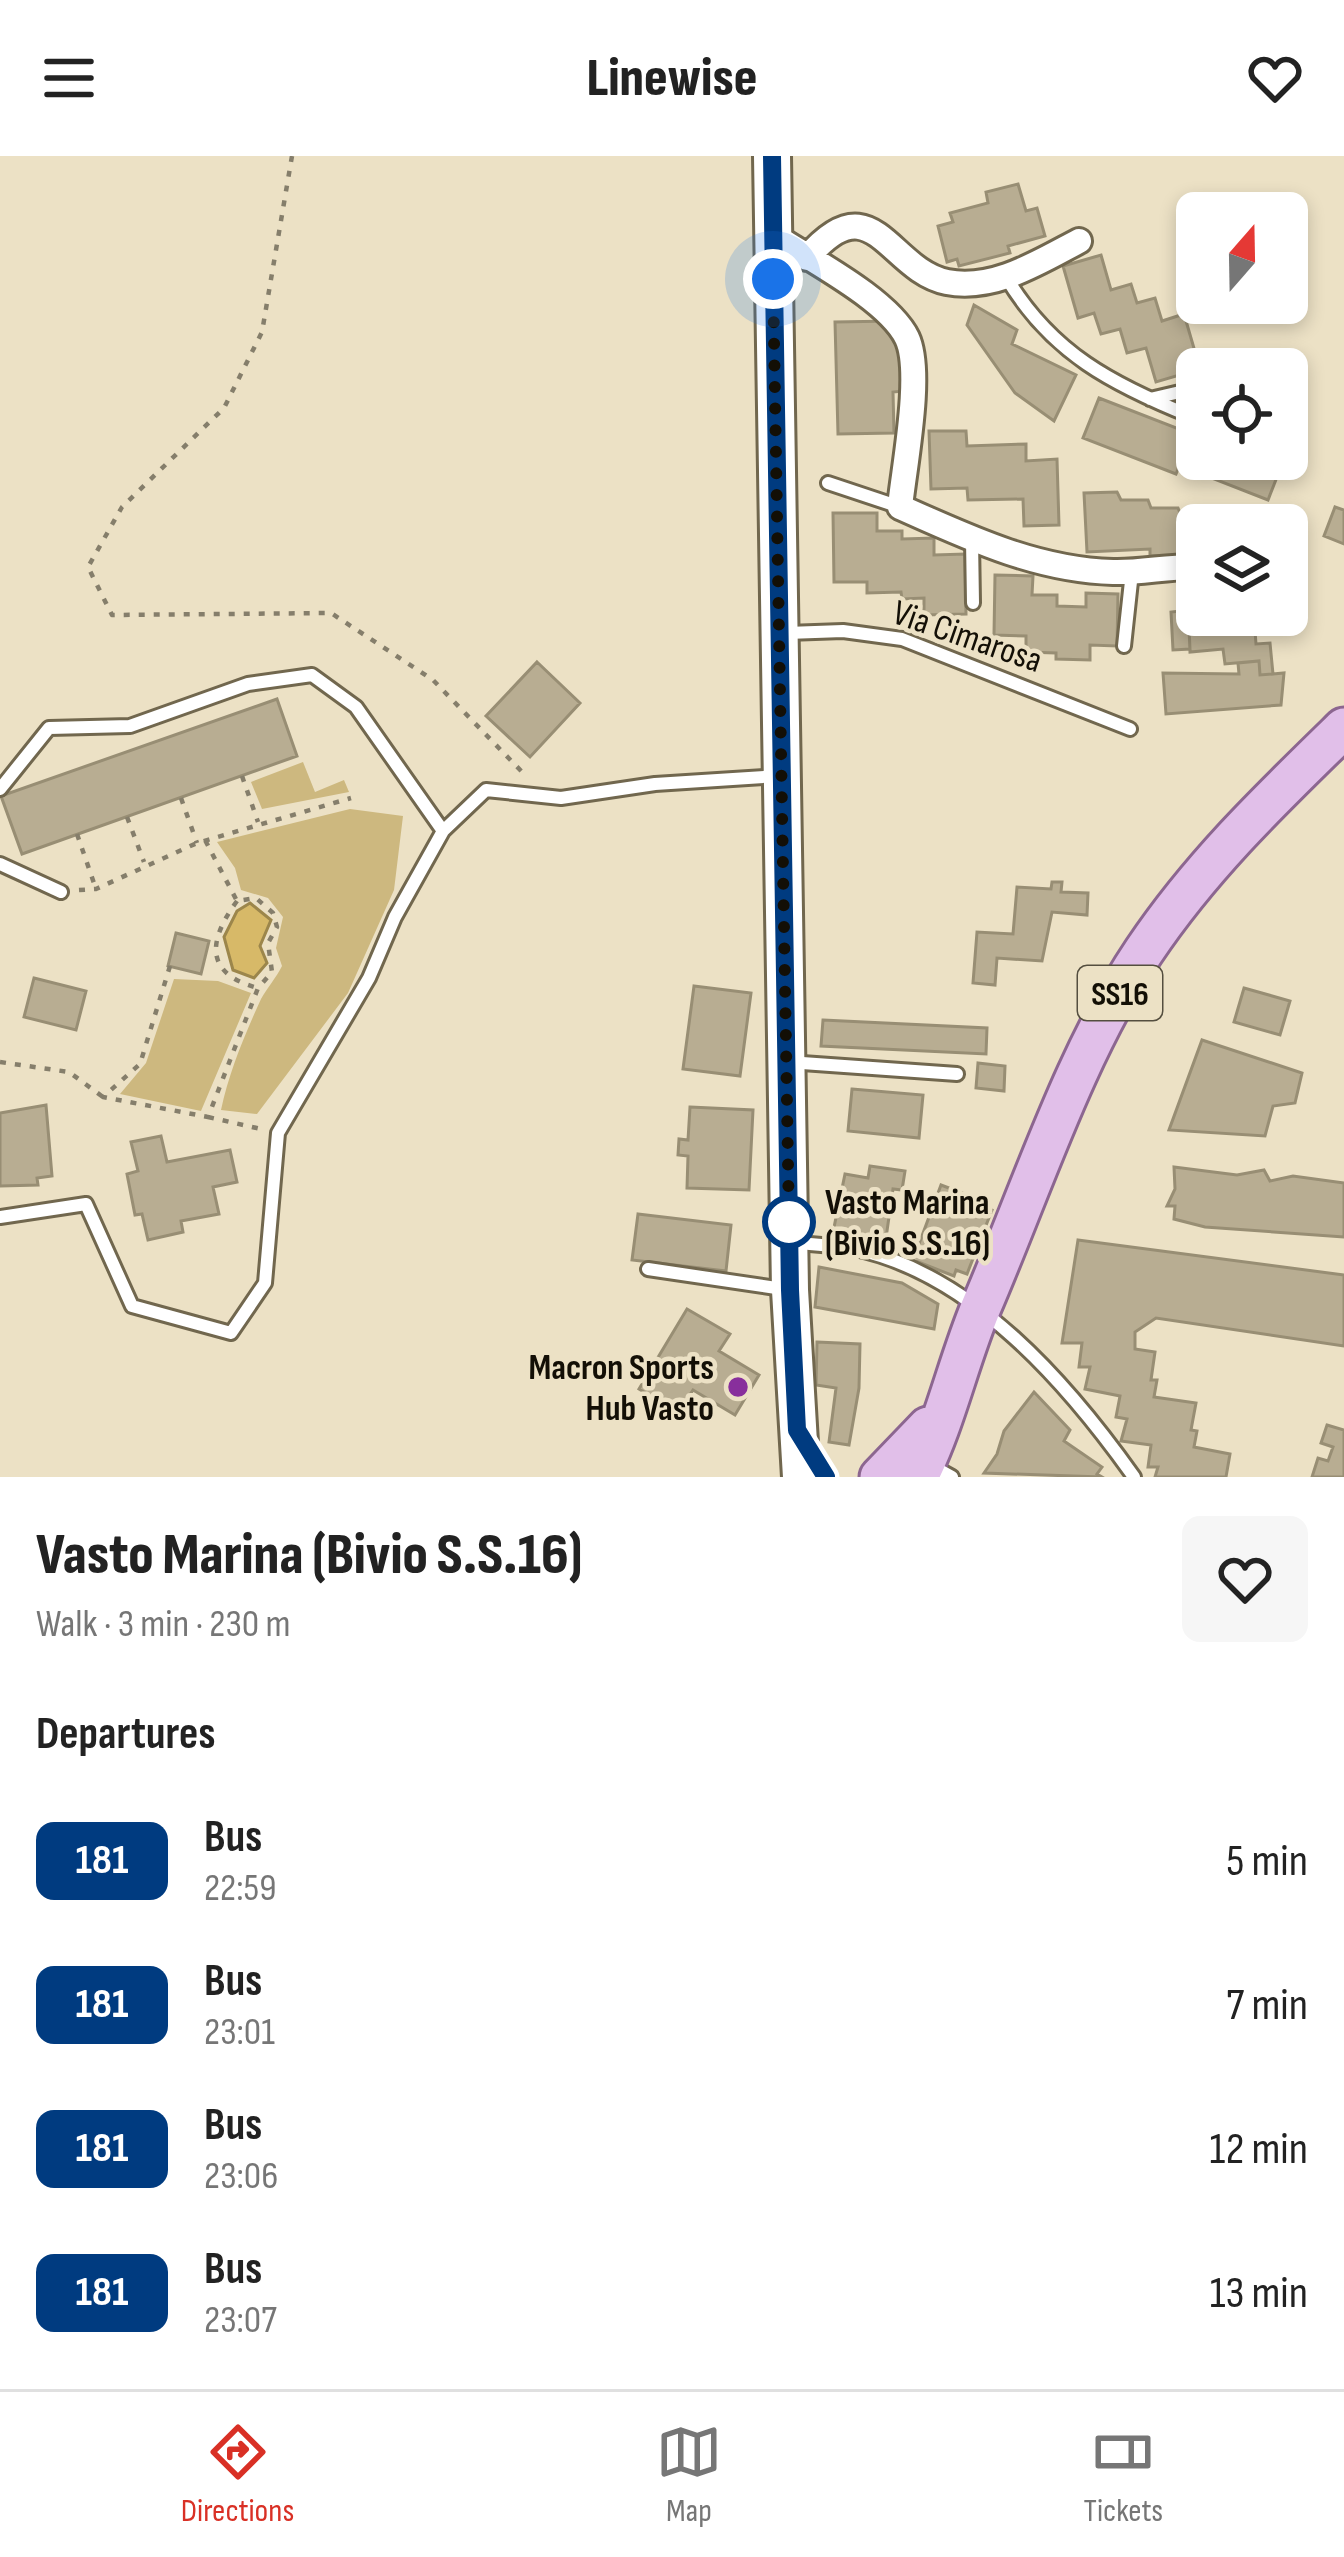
<!DOCTYPE html>
<html lang="en">
<head>
<meta charset="utf-8">
<style>
	body { margin:0; font-family:"Sofia Sans Condensed",sans-serif; background:#f6f6f6; color:#222; height:100vh; display:flex; flex-direction:column; font-size:45px; white-space:nowrap }
	* { box-sizing:border-box; margin:0 }
	p { font-size:39px; color:#767676 }
	.icon { flex:none; width:66px; height:66px; fill:none; stroke:currentColor; stroke-width:2; stroke-linecap:round; stroke-linejoin:round }
	.map { position:relative; height:1321px; overflow:hidden }
	.side { display:flex; flex-direction:column; background:#fff; flex:1 }
	.side>* { flex:none }
	.badge { padding:0 24px; border-radius:18px; font-size:42px; line-height:78px }
	.needle { width:78px; rotate:20deg }
	.fabs { position:absolute; left:1176px; top:36px; display:grid; gap:24px }
	.fabs a { display:grid; place-items:center; width:132px; height:132px; border-radius:18px; background:#fff; box-shadow:0 6px 18px #0003; font-size:60px }
	.you { position:absolute; width:60px; height:60px; margin:-30px; border:9px solid #fff; border-radius:50%; background:#1a73e8; box-shadow:0 0 0 18px #1a73e833 }
	.map>.badge { position:absolute; translate:-50% -50%; box-shadow:0 0 0 6px #fff }
	h2 { padding:0 36px; font-size:45px; line-height:108px }
	.round { display:grid; place-items:center; flex:none; width:126px; height:126px; border-radius:18px; background:#f6f6f6 }
	.overview { display:flex; align-items:center; justify-content:space-between; height:204px; padding:0 36px }
	h1 { font-size:57px; font-weight:800; line-height:90px }
	ul { padding:0; list-style:none }
	li { display:flex; align-items:center; gap:36px; height:144px; padding:0 36px }
	li div { flex:1 }
	li b { display:block; font-size:45px }
	li em { font-style:normal }
	li .badge { min-width:132px; font-weight:700; text-align:center }
	header { display:flex; justify-content:space-between; align-items:center; height:156px; padding:0 36px; background:#fff; font-size:54px; font-weight:800 }
	.tabs { display:flex; justify-content:space-around; align-items:center; height:168px; border-top:3px solid #e0e0e0; background:#fff; font-size:33px; color:#767676 }
	.tabs a { display:grid; justify-items:center; gap:6px }
	.tabs .selected { color:#d93025 }
	.map>svg:first-child { display:block }
</style>
</head>
<body>
<header><svg class="icon" aria-label="menu" viewBox="0 0 24 24"><path d="M4 6h16M4 12h16M4 18h16"/></svg>Linewise<svg class="icon" aria-label="heart" viewBox="0 0 24 24"><path d="M12 20l-8-8c-3-5 5-10 8-4 3-6 11-1 8 4z"/></svg></header>
<div class="map">
<svg width="1344" height="1321" viewBox="0 0 1344 1321">
	<rect width="100%" height="100%" fill="#ece1c5"/>
	<path fill="#cdb87f" d="M303,606l12,30 29,-12 5,12 -87,17 -11,-27z
		M350,653l53,7 -9,74 -46,103 -91,121 -36,-4c8,-38 24,-76 40,-111 6,-11 15,-21 21,-33l-6,-18 7,-31 -15,-19 -27,-8 -6,-22 -18,-26z
		M174,823l44,2 33,12 -50,118 -81,-17 26,-31z"/>
	<path fill="#d7b968" stroke="#9c864b" stroke-width="3" d="M250,747l21,17 -11,26 7,17 -13,15 -21,-8 -9,-33 13,-26z"/>
	<path fill="#b8ad92" stroke="#988e74" stroke-width="3" d="M1018,28l8,27 11,-3 8,28 -37,10 2,7 -51,13 -2,-7 -10,3 -9,-36 15,-4 -3,-9 38,-10 -2,-11z
		M1101,99l10,35 20,-6 6,19 18,-5 7,23 22,-7 16,55 -44,13 -10,-34 -19,5 -7,-24 -19,5 -7,-21 -16,5 -15,-52z
		M974,149l43,25 -5,14 64,31 -22,46 -39,-28 -48,-68z
		M893,165l10,16 1,54 -11,1 1,41 -56,1 -3,-112z
		M1099,242l93,36 -16,40 -93,-36z
		M929,275h37l1,15 59,-2v17l31,-2 2,66 -35,1 -1,-27 -55,1 -1,-12 -36,1z
		M1222,303h62l-16,41 -54,-21z
		M1117,336l4,8h27l3,8h27l4,10 33,-2v9h-18v30l-47,1v-7l-63,3 -3,-59z
		M1335,351l9,3v34l-20,-8z
		M833,357h44v18h25v8l32,-1v17l31,-1 1,60 -42,1v-17l-22,1 -1,-7 -34,1v-11h-33z
		M1295,389v13h7l2,37h-17v-49z
		M995,419l38,1 -1,19h25v11l29,1v-14l32,1 -1,52 -27,-1v15l-34,-1v-6l-30,-1v-16l-32,-1z
		M1197,446v13h7v12h-15l1,22 -17,1 -2,-38 10,-1v-8z
		M1204,459h13l1,18 37,-2 1,13 14,-1 3,31 -13,1 -1,-14 -34,3 -2,-15 -33,3 -1,-25h15z
		M1259,505l1,14 24,-2 -3,32 -115,9 -3,-41 76,1 -1,-11z
		M537,506l43,41 -50,54 -44,-41z
		M277,543l20,57 -275,98 -21,-58z
		M1052,726h10l-1,10 27,1 -1,22 -35,-3 -10,49 -45,-3 -2,27 -22,-2 4,-51 36,2 4,-47 34,2z
		M176,777l33,8 -8,33 -33,-8z
		M34,822l52,13 -10,39 -52,-13z
		M694,830l57,7 -11,83 -57,-7z
		M1244,832l46,13 -10,34 -46,-13z
		M823,864l164,8 -1,26 -165,-8z
		M1202,884l100,33 -7,30 -22,3 -8,30 -96,-6z
		M978,907l27,3 -1,25 -28,-3z
		M852,933l71,6 -4,43 -71,-7z
		M46,949l6,71 -15,2 1,7 -38,1v-73z
		M690,951l63,3 -4,80 -62,-2 1,-32 -10,-1 1,-16 9,1z
		M161,980l6,26 63,-12 7,32 -24,5 6,27 -38,7 2,11 -35,8 -6,-26 -7,1 -8,-41 11,-3 -7,-29z
		M870,1010l35,5 -3,19 -9,-1 -8,56 -53,-8 13,-63 23,4z
		M1174,1011l63,8 27,-5 6,11 23,-5 51,7v54l-139,-10 -31,-8 1,-13h-8l8,-17z
		M941,1029l37,14 -1,5 15,6 -25,64 -11,-4 -2,6 -41,-16z
		M638,1058l93,11 -5,46 -94,-11z
		M1078,1084l266,35v71l-188,-28 -21,14v17l20,3 -4,28h6l-3,17 42,6 -5,27 6,1 -3,16 36,7 -4,23h-71l3,-10h-10l3,-22 -30,-4 6,-22 -11,-2 4,-21 -35,-7 5,-22h-11l3,-24h-20z
		M819,1111l83,16 36,21 -4,25 -119,-22z
		M687,1153l43,25 -11,17 40,24 -24,40 -42,-25 -15,23 -39,-24z
		M817,1186l43,2 -1,44 -10,57 -20,-3 7,-54 -20,-3z
		M1034,1236l36,38 -6,11 38,26 -5,7 5,3 -118,-4 13,-19 7,-23z
		M1327,1269l17,5v47h-32l6,-19 10,3 5,-14 -12,-4z"/>
	<g fill="none" stroke-linecap="round" stroke-linejoin="round">
		<g stroke="#71674e" stroke-width="18">
			<path id="lane" d="M1006,121c45,76 107,108 187,140
				M1150,243l47,-11
				M828,327l72,24
				M972,384l1,63
				M787,477l56,-2 59,8 228,90
				M1124,490l8,-74
				M0,633l49,-61 81,-2 118,-42 64,-9 44,32 87,124
				M0,708l61,28
				M788,906l169,12
				M0,1061l86,-13 46,102 99,27 34,-50 13,-150 91,-155 26,-61 48,-86 43,-41 75,8 94,-14 123,-8
				M791,1086c21,3 43,3 64,7 118,25 213,135 279,228
				M648,1113l135,20
				M932,1310l20,11"/>
		</g>
		<g stroke="#71674e" stroke-width="30">
			<path id="street" d="M773,79c36,24 115,64 134,103 16,34 -3,129 -7,169 69,31 137,63 213,65 28,1 56,-6 84,-5
				M807,102c66,-78 81,12 140,24 47,9 92,-20 132,-41"/>
		</g>
		<g stroke="#71674e" stroke-width="42">
			<path id="secondary" d="M772,0l18,1134 11,187"/>
		</g>
		<g stroke="#8c6690" stroke-width="45">
			<path id="primary" d="M880,1321l48,-50
				M918,1321c27,-53 40,-115 63,-170 50,-116 93,-252 163,-356 57,-85 127,-152 200,-223"/>
		</g>
		<path stroke="#857e6b" stroke-width="4.5" stroke-dasharray="6 9" stroke-linecap="butt" d="M292,0l-30,176 -38,76 -102,99 -34,60 24,48 219,-2 102,67 92,95
			M242,620l16,46
			M181,642l16,45
			M127,661l17,45
			M77,678l19,55
			M79,734l17,-1 101,-46 154,-45
			M237,745c-30,41 -32,73 21,87
			M170,810l-30,98 -37,33 105,20 50,-129 14,-16 -4,-29 9,-16 -4,-14 -17,-15 -19,3 -32,-61
			M0,906l69,10 34,25
			M208,961l53,12"/>
		<use href="#lane" stroke="#fff" stroke-width="12"/>
		<use href="#street" stroke="#fff" stroke-width="24"/>
		<use href="#secondary" stroke="#fff" stroke-width="36"/>
		<use href="#primary" stroke="#e1bfe9" stroke-width="39"/>
	</g>
	<g fill="none" stroke-linecap="round" stroke-linejoin="round">
		<g stroke="#fff" stroke-width="27">
			<path id="line" d="M772,0l18,1134 7,140 29,47"/>
		</g>
		<use href="#line" stroke="#003b80" stroke-width="18"/>
		<path stroke="#130f06" stroke-width="12" stroke-dasharray="0 21.6" d="M773,123l16,943"/>
	</g>
	<circle fill="#fff" stroke="#003b80" stroke-width="6" cx="789" cy="1066" r="24"/>
	<circle fill="#882f9c" stroke="#ece1c5" stroke-width="4.5" cx="738" cy="1231" r="12"/>
	<g text-anchor="middle" stroke-width="9" stroke-linejoin="round" paint-order="stroke">
		<rect fill="#ece1c5" stroke="#544e3f" stroke-width="3" x="1078" y="810" width="84" height="54" rx="9"/>
		<g font-size="33" font-weight="bold" fill="#130f06">
			<text x="1120" y="849">SS16</text>
		</g>
		<g font-size="36" fill="#130f06" stroke="#ece1c5">
			<text transform="translate(968 479) rotate(19)" y="13">Via Cimarosa</text>
		</g>
		<g font-size="36" font-weight="bold" fill="#130f06" stroke="#ece1c5" text-anchor="start">
			<text x="825" y="1058">Vasto Marina<tspan x="825" dy="41">(Bivio S.S.16)</tspan></text>
		</g>
		<g font-size="36" font-weight="bold" fill="#130f06" stroke="#ece1c5" text-anchor="end">
			<text x="714" y="1223">Macron Sports<tspan x="714" dy="41">Hub Vasto</tspan></text>
		</g>
	</g>
</svg>
<div class="fabs">
<a><svg class="needle" viewBox="-14 -14 28 28"><path d="M0-13l5 13h-10z" fill="#e53935"/><path d="M0 13l5-13h-10z" fill="#767676"/></svg></a>
<a><svg class="icon" aria-label="locate" viewBox="0 0 24 24"><circle cx="12" cy="12" r="6"/><path d="M12 2v4M12 18v4M2 12h4M18 12h4"/></svg></a>
<a><svg class="icon" aria-label="layers" viewBox="0 0 24 24"><path d="M12 4l9 5-9 5-9-5zM3 14l9 5 9-5"/></svg></a>
</div>
<div class="you" style="left:773px;top:123px"></div>
</div>
<section class="side">
<div class="overview"><div><h1>Vasto Marina (Bivio S.S.16)</h1><p>Walk · 3 min · 230 m</p></div><a class="round"><svg class="icon" aria-label="heart" viewBox="0 0 24 24"><path d="M12 20l-8-8c-3-5 5-10 8-4 3-6 11-1 8 4z"/></svg></a></div>
<h2>Departures</h2>
<ul>
<li><span class="badge" style="background:#003b80;color:#fff">181</span><div><b>Bus</b><p>22:59</p></div><em>5 min</em></li>
<li><span class="badge" style="background:#003b80;color:#fff">181</span><div><b>Bus</b><p>23:01</p></div><em>7 min</em></li>
<li><span class="badge" style="background:#003b80;color:#fff">181</span><div><b>Bus</b><p>23:06</p></div><em>12 min</em></li>
<li><span class="badge" style="background:#003b80;color:#fff">181</span><div><b>Bus</b><p>23:07</p></div><em>13 min</em></li>
</ul>
</section>
<nav class="tabs">
<a class="selected"><svg class="icon" aria-label="directions" viewBox="0 0 24 24"><path d="M12 3l9 9-9 9-9-9zM9 14v-3h6M13 9l2 2-2 2"/></svg>Directions</a>
<a><svg class="icon" aria-label="map" viewBox="0 0 24 24"><path d="M3 6l6-2 6 2 6-2v14l-6 2-6-2-6 2zM9 4v14M15 6v14"/></svg>Map</a>
<a><svg class="icon" aria-label="tickets" viewBox="0 0 24 24"><path d="M3 7h18v10H3zM15 7v10"/></svg>Tickets</a>
</nav>
</body>
</html>
